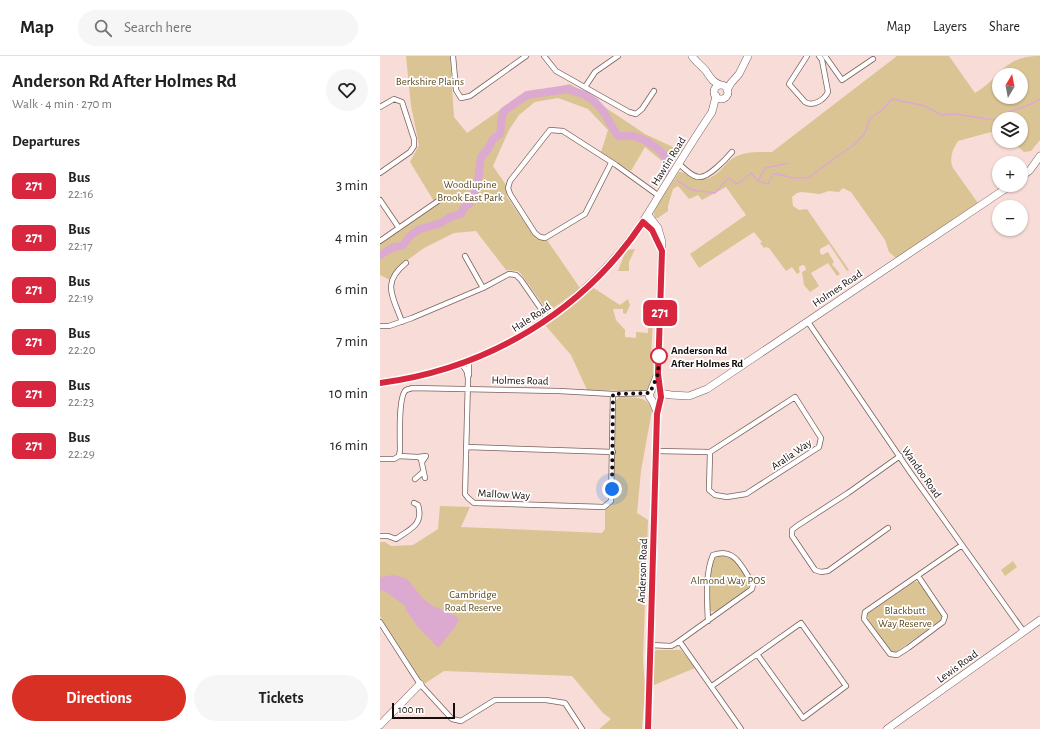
<!DOCTYPE html>
<html lang="en">
<head>
<meta charset="utf-8">
<style>
	body { margin:0; font-family:"Alegreya Sans",sans-serif; background:#f6f6f6; color:#222; height:100vh; display:flex; flex-direction:column; font-size:15px; white-space:nowrap }
	* { box-sizing:border-box; margin:0 }
	p { font-size:13px; color:#767676 }
	.icon { flex:none; width:22px; height:22px; fill:none; stroke:currentColor; stroke-width:2; stroke-linecap:round; stroke-linejoin:round }
	.map { position:relative; flex:1; overflow:hidden }
	.sheet { display:flex; flex-direction:column; background:#fff; width:380px }
	.sheet>* { flex:none }
	.badge { padding:0 8px; border-radius:6px; font-size:14px; line-height:26px }
	.needle { width:26px; rotate:10deg }
	.controls { position:absolute; left:612px; top:12px; display:grid; gap:8px }
	.controls a { display:grid; place-items:center; width:36px; height:36px; border-radius:50%; background:#fff; box-shadow:0 1px 3px #0004; font-size:20px }
	.scale { position:absolute; left:12px; bottom:10px; width:63px; box-sizing:border-box; padding-left:4px; border:2px solid #150c0b; border-top:0; font-size:11px; line-height:14px; white-space:nowrap; color:#150c0b; -webkit-text-stroke:3px #fff; paint-order:stroke }
	.you { position:absolute; width:20px; height:20px; margin:-10px; border:3px solid #fff; border-radius:50%; background:#1a73e8; box-shadow:0 0 0 6px #1a73e833 }
	.map>.badge { position:absolute; translate:-50% -50%; box-shadow:0 0 0 2px #fff }
	h2 { padding:0 12px; font-size:15px; line-height:36px }
	.round { display:grid; place-items:center; flex:none; width:42px; height:42px; border-radius:21px; background:#f6f6f6 }
	.overview { display:flex; align-items:center; justify-content:space-between; height:68px; padding:0 12px }
	h1 { font-size:19px; font-weight:600; line-height:30px }
	.primary-button { display:flex; gap:8px; margin-top:auto; padding:8px 12px }
	.primary-button a { flex:1; height:46px; border-radius:24px; background:#d93025; color:#fff; font-size:16px; font-weight:600; line-height:46px; text-align:center }
	.primary-button a+a { background:#f6f6f6; color:#222 }
	ul { padding:0; list-style:none }
	li { display:flex; align-items:center; gap:12px; height:52px; padding:0 12px }
	li div { flex:1 }
	li b { display:block; font-size:15px }
	li em { font-style:normal }
	li .badge { min-width:44px; font-weight:700; text-align:center }
	header { display:flex; align-items:center; gap:24px; box-sizing:border-box; height:56px; padding:0 20px; background:#fff; border-bottom:1px solid #e0e0e0 }
	header strong { font-size:19px }
	nav { display:flex; gap:22px; margin-inline-start:auto; font-size:14px }
	.search { width:280px; height:36px; background:#f6f6f6; display:flex; align-items:center; gap:10px; box-sizing:border-box; padding:0 14px; border-radius:22px; color:#767676; font-size:15px }
	main { display:flex; flex:1; min-height:0 }
	.map>svg:first-child { display:block }
</style>
</head>
<body>
<header>
<strong>Map</strong>
<div class="search"><svg class="icon" aria-label="search" viewBox="0 0 24 24"><circle cx="10" cy="10" r="6"/><path d="M15 15l6 6"/></svg>Search here</div>
<nav><a>Map</a><a>Layers</a><a>Share</a></nav>
</header>
<main>
<section class="sheet">
<div class="overview"><div><h1>Anderson Rd After Holmes Rd</h1><p>Walk · 4 min · 270 m</p></div><a class="round"><svg class="icon" aria-label="heart" viewBox="0 0 24 24"><path d="M12 20l-8-8c-3-5 5-10 8-4 3-6 11-1 8 4z"/></svg></a></div>
<h2>Departures</h2>
<ul>
<li><span class="badge" style="background:#d7263d;color:#fff">271</span><div><b>Bus</b><p>22:16</p></div><em>3 min</em></li>
<li><span class="badge" style="background:#d7263d;color:#fff">271</span><div><b>Bus</b><p>22:17</p></div><em>4 min</em></li>
<li><span class="badge" style="background:#d7263d;color:#fff">271</span><div><b>Bus</b><p>22:19</p></div><em>6 min</em></li>
<li><span class="badge" style="background:#d7263d;color:#fff">271</span><div><b>Bus</b><p>22:20</p></div><em>7 min</em></li>
<li><span class="badge" style="background:#d7263d;color:#fff">271</span><div><b>Bus</b><p>22:23</p></div><em>10 min</em></li>
<li><span class="badge" style="background:#d7263d;color:#fff">271</span><div><b>Bus</b><p>22:29</p></div><em>16 min</em></li>
</ul>
<div class="primary-button"><a>Directions</a><a>Tickets</a></div>
</section>
<div class="map">
<svg width="660" height="673" viewBox="0 0 660 673">
	<rect width="100%" height="100%" fill="#f8dcd7"/>
	<path fill="#dbc493" fill-rule="evenodd" d="M26,0h44l4,61 13,16 40,-28 26,-15 15,-1 22,-5 75,50 32,15 -8,18 -24,-20 -14,24 -30,-19 7,-22 -20,-21 -30,-11 -23,4 -16,13 -10,15 -16,36 13,19 1,12 23,33 7,8 10,2 33,48 -29,22 -5,-1 -25,-35 -3,-3 -12,-1 -30,-39 -22,2 -30,15 -15,11 -17,22 -12,-6v-34l55,-38 -25,-41 9,-17 -8,-39z
		M517,0h52l26,37c27,-16 27,-37 65,-37v84l-9,11 -7,1 -12,-11h9v-22h-22v14l-8,-1 -33,9c-6,9 -9,18 -5,27l25,35 -81,56 -8,-7 -4,-12 -34,-48 -8,-4 -4,4 -10,-1 -9,3 -19,-2 -4,1 -5,4 1,9 6,4 8,-1 42,61 -2,1 -18,-27 -9,5v4l2,2 6,-3 6,10 -2,2 8,10 -3,2 -9,-13 -17,10 8,13 -9,6 -6,-7 -2,-13 4,-2 -1,-4 -3,-1 -3,2v2l1,3 -3,2 -5,-7 -6,4 -17,-23 -3,-1 -2,1 -4,-5 2,-1 -8,-10 -55,36 -9,-14 56,-39 -20,-28 -24,13 -4,-5 -9,4 -11,-13 -5,3 -5,17v5l-10,7h-3l-1,-5 4,-10 21,-31c8,-1 12,9 22,8 21,-3 22,-18 36,-24 11,-5 23,-4 35,-4zM619,19h22v22h-22z
		M255,193l-6,13v9h-11l8,-21z
		M212,231l28,18 8,-6 2,6 -4,9 -3,-1v-4h-10l3,11 8,9h1v8l11,1v-6l12,1 -1,-31h7l-3,54 3,10v10l-7,15 -60,-1 -16,-35 -26,-30 25,-18z
		M239,341c14,1 29,-2 33,13l-11,61 -4,42 11,7 -5,139 2,30 -3,40h-43l12,-10 -8,-6 -31,-37 -128,-5 -20,13 -44,-68v-74h5l6,4 22,-1 25,-16 2,-23 30,1 -9,20 141,6 3,-4v-22l8,-6 3,-100z
		M339,497l17,4 14,25 -1,6 -33,24 -6,-1c-5,-14 -3,-42 3,-56z
		M633,505l4,6 -12,9 -4,-6z
		M534,526h5l23,33 -1,5 -45,32h-5l-23,-33v-5z
		M277,594h24l14,18 -41,17v-33z"/>
	<path fill="#dca9d1" d="M13,519l12,3 5,4 13,17 10,7 23,10 3,4 -4,7 -17,21 -21,-22 -11,-16 -1,-4 -19,-14 -6,-2v-13z"/>
	<g fill="none" stroke-linecap="round" stroke-linejoin="round">
		<path stroke="#dca9d1" stroke-width="1.5" d="M298,125l14,9 23,3 13,-15 10,6 13,-11 7,8 7,-13 24,-5
			M378,125l10,3 5,-10 9,1 10,3h16l31,-23 16,-11 10,-11 5,-15 12,-8 10,-11 33,7 16,9 14,-1 39,6c13,-11 32,-11 46,-21"/>
		<path stroke="#dca9d1" stroke-width="8" d="M0,199l14,-8 8,-1 9,-11 9,-6 21,-6 9,-6 11,-3 2,-5 8,-7 7,-21 3,-24 7,-8 5,-10 7,-5c2,-8 0,-16 4,-23l23,-16 41,-6 17,6 9,6 9,10 14,24c5,3 9,0 15,1 12,2 28,12 34,22v15"/>
		<g stroke="#79615d" stroke-width="6">
			<path id="street" d="M73,0l3,34 5,8 9,-2 56,-40
				M164,0l12,15 73,41 7,2 6,-5 12,-18
				M427,0l-18,28 16,18c8,5 19,-2 23,-10l-6,-32 -3,-4
				M445,0l17,24 31,-21
				M205,31l10,-15 23,-16
				M0,51l14,-8 8,3 12,37v7l-4,6 -30,21
				M231,107l-26,51 -40,24 -5,-1 -5,-4 -25,-39 -2,-6 2,-7 40,-51 13,1 53,34 43,31
				M299,108c5,4 14,14 21,13 9,0 26,-18 32,-25
				M0,144l19,28
				M0,185l58,-40
				M85,200l18,32
				M22,266c-9,-26 -21,-39 4,-59
				M428,266l102,150 114,160
				M0,270h9l23,-8 71,-30 26,-14 7,1 5,5 27,39
				M82,308l5,8 1,7 -3,115 3,4 6,5 130,4 7,-6 2,-107
				M89,319v-13
				M87,391l146,5
				M276,395l54,1 85,-55 26,41 -2,9 -73,47 -19,3 -12,-2 -6,-5 1,-38
				M19,400l19,1 3,2 4,19
				M38,401l8,-1 -4,6
				M0,403h14l5,-3 1,-6c0,-11 -2,-54 6,-60 2,-1 4,-1 6,-2l147,3 54,3 37,-1
				M35,423l8,-7
				M508,472l-60,43 -7,1 -6,-2 -23,-34v-6l5,-4 51,-33 52,-37
				M0,480h8l8,3c14,-10 28,-14 22,-34l-4,-2
				M538,520l27,40 -2,6 -35,26 -11,7 -7,-1 -26,-35 1,-7 97,-67
				M0,566l40,62 32,35 9,2 34,-21h51l19,3 17,26
				M300,586l61,87
				M270,589l21,1 4,-2 77,-55 1,-5c-11,-16 -17,-37 -40,-29 -8,18 -6,46 -5,66
				M332,630l89,-63 45,63 -43,32 -46,-64"/>
		</g>
		<g stroke="#79615d" stroke-width="8">
			<path id="secondary" d="M312,0c4,6 10,10 14,15 5,7 6,11 15,14
				M334 36a7 7 0 1 1 14 0a7 7 0 1 1-14 0Z
				M347,34l4,-7 8,-9 9,-18
				M641,121l9,-7 10,-14
				M268,159l10,13 4,14 -4,132 3,23 -4,17 -9,315
				M263,166l9,8 7,15
				M0,327c103,-13 189,-64 252,-146 12,-15 21,-32 31,-48 16,-26 32,-52 49,-77l4,-16
				M280,337l11,2 18,1 18,-7 304,-204
				M277,356l-4,-10 -4,-6 8,-20
				M0,669l40,-41
				M507,673l153,-109"/>
		</g>
		<use href="#street" stroke="#fff" stroke-width="4.5"/>
		<use href="#secondary" stroke="#fff" stroke-width="7"/>
	</g>
	<g fill="none" stroke-linecap="round" stroke-linejoin="round">
		<g stroke="#fff" stroke-width="9">
			<path id="line" d="M0,327c107,-14 203,-71 263,-161l9,8 10,21 -4,123 3,23 -4,17 -9,315"/>
		</g>
		<use href="#line" stroke="#d7263d" stroke-width="6"/>
		<path stroke="#150c0b" stroke-width="4" stroke-dasharray="0 7.2" d="M232,433l1,-95 37,-1 8,-19 1,-18"/>
	</g>
	<circle fill="#fff" stroke="#d7263d" stroke-width="2" cx="279" cy="300" r="8"/>
	<g text-anchor="middle" stroke-width="3.5" stroke-linejoin="round" paint-order="stroke">
		<g font-size="11" fill="#5c491d" stroke="#fff">
			<text x="50" y="29">Berkshire Plains</text>
			<text x="90" y="132">Woodlupine<tspan x="90" dy="13">Brook East Park</tspan></text>
			<text x="348" y="528">Almond Way POS</text>
			<text x="93" y="542">Cambridge<tspan x="93" dy="13">Road Reserve</tspan></text>
			<text x="525" y="558">Blackbutt<tspan x="525" dy="13">Way Reserve</tspan></text>
		</g>
		<g font-size="11" fill="#150c0b" stroke="#fff">
			<text transform="translate(288 105) rotate(-58)" y="4">Hawtin Road</text>
			<text transform="translate(457 232) rotate(-34)" y="4">Holmes Road</text>
			<text transform="translate(151 261) rotate(-33)" y="4">Hale Road</text>
			<text transform="translate(140 324) rotate(1)" y="4">Holmes Road</text>
			<text transform="translate(411 398) rotate(-34)" y="4">Aralia Way</text>
			<text transform="translate(542 416) rotate(55)" y="4">Wandoo Road</text>
			<text transform="translate(124 438) rotate(3)" y="4">Mallow Way</text>
			<text transform="translate(262 515) rotate(-88)" y="4">Anderson Road</text>
			<text transform="translate(577 610) rotate(-36)" y="4">Lewis Road</text>
		</g>
		<g font-size="11" font-weight="bold" fill="#150c0b" stroke="#fff" text-anchor="start">
			<text x="291" y="298">Anderson Rd<tspan x="291" dy="13">After Holmes Rd</tspan></text>
		</g>
	</g>
</svg>
<div class="controls">
<a><svg class="needle" viewBox="-14 -14 28 28"><path d="M0-13l5 13h-10z" fill="#e53935"/><path d="M0 13l5-13h-10z" fill="#767676"/></svg></a>
<a><svg class="icon" aria-label="layers" viewBox="0 0 24 24"><path d="M12 4l9 5-9 5-9-5zM3 14l9 5 9-5"/></svg></a>
<a>+</a>
<a>−</a>
</div>
<div class="scale">100 m</div>
<div class="you" style="left:232px;top:433px"></div>
<b class="badge" style="left:280px;top:257px;background:#d7263d;color:#fff">271</b>
</div>
</main>
</body>
</html>
